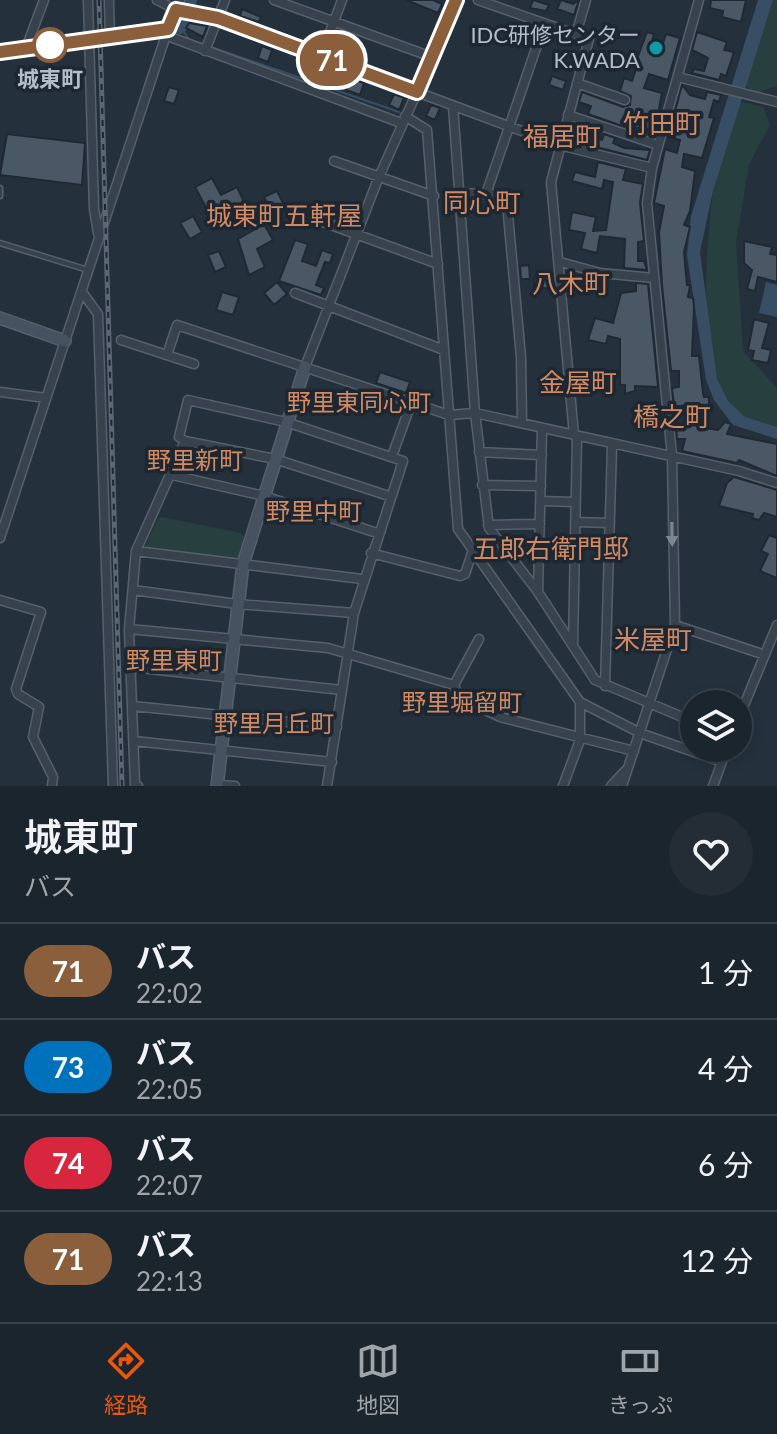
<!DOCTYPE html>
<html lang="ja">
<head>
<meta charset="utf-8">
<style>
	body { margin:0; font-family:Lato,"Noto Sans JP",sans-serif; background:#242d36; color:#f1f3f6; height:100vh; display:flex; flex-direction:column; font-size:30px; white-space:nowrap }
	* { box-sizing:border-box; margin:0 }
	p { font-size:26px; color:#a0a5aa }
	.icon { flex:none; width:44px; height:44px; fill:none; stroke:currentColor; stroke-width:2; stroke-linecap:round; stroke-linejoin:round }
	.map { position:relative; height:786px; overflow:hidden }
	.panel { display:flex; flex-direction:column; background:#1b252e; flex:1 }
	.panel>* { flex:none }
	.badge { padding:0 16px; border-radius:26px; font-size:28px; line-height:52px }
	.controls { position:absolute; left:680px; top:690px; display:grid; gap:16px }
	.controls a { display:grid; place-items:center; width:72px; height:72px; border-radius:50%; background:#1b252e; box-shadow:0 4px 12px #0003,0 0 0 2px #39424a; font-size:40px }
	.map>.badge { position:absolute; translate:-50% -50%; box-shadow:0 0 0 4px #fff }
	.round { display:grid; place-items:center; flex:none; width:84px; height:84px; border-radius:42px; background:#242d36 }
	.headline { display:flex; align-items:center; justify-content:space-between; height:136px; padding:0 24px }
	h1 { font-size:38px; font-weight:600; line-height:60px }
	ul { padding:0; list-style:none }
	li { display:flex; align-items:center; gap:24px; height:96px; padding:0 24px; border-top:2px solid #39424a }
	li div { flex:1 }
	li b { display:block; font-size:30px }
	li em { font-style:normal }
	li .badge { min-width:88px; font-weight:700; text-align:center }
	.tabs { display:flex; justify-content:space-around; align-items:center; height:112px; border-top:2px solid #39424a; background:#1b252e; font-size:22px; color:#a0a5aa }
	.tabs a { display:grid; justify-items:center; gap:4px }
	.tabs .active { color:#ea580c }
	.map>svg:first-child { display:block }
</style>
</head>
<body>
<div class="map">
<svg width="777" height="786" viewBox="0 0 777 786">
	<rect width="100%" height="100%" fill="#24313d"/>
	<path fill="#273f3f" d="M771,0h6v86l-21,7 -14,-9z
		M737,101l26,6 7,18 -21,39 -13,78 7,109 34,37v44c-15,-1 -43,-17 -52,-30 -31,-44 -17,-190 -7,-242 3,-20 12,-40 19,-59z
		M162,517l79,16 3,4 -6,20 -5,3 -86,-9 -2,-4 13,-29z"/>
	<path fill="#384e64" d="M758,0h15l-60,191 -13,61 17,127 11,22 17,16 32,10v12l-44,-14 -19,-25 -8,-20 -19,-125 4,-39z
		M766,282l11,3v32l-18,-4z"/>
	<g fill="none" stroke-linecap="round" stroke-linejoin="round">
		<path stroke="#384e64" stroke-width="2" d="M180,27l9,12 16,6
			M211,47l188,65"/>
		<path stroke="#384e64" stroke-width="14" d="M180,27l10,-27"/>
	</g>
	<path fill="#4a5866" stroke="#1f2934" stroke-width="2" d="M406,0h27l9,4 -4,9z
		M533,0l16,5 -3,6 -16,-3z
		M561,0l12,4 6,-4 -5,15 -17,-6z
		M711,0h35l-5,22 -19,-5 1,-6 -13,-3z
		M242,9l19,8 -2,5 -19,-6z
		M189,23l18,3 -4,11 -17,-9z
		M647,32l7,2 -3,12 10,3 5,-15 14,4 -12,42 -19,-6 -5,14 18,5 -7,37 -33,-4 -34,-12 3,-8 -12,-4 3,-10 41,15 7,-2 1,-9 -11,-5 4,-13 8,3 4,-12 -9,-6 5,-9 6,2z
		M697,32l30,10 -3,8 10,2 -8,24 -5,-2 -2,6 -27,-7 2,-4 10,2 4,-13 -16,-8z
		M262,46l10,4 -4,12 -10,-4z
		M552,76l14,5 -3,9 -14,-5z
		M350,78l14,5 -4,12 -14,-5z
		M682,85l8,10 15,4 2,-7 14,3 -2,7 -5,-2 -5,17 5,1 -12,40 -18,-4 -2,13 13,4 -5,40 -6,14 6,2 -6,25 3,33h3l-2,12 5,1 1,9 -2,49h7l4,37 1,4h5v8l-35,1 -2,-18 7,-1v-16h-8l-9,-86 -3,-53 5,-26 -10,-3 11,-54 12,4 3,-13 -12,-3z
		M169,87l10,3 -5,14 -10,-3z
		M394,94l10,4 -5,12 -10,-5z
		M431,105l9,3 -5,12 -9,-4z
		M7,134l78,9 -3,42 -82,-10z
		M604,134l11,4 -2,5 11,5 26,2 -3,10 -78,-20 2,-5 31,5z
		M598,162l28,7 -3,11 20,4 -3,19 4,38 -6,1v19h6l3,9 -23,-2 1,-29 -25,-3 -3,17 -16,-4 4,-16 -16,-3 3,-18 24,5 -3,14 13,-1 7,-48 -9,-2 -2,9 -30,-8 3,-9 20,5z
		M212,178l9,17 16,-8 8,17 -35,11 -15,-28z
		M277,191l7,14 -13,6 -7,-14z
		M193,216l9,16 -12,7 -10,-16z
		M264,224l9,16 -16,9 8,18 -16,8 -11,-36z
		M295,240l13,4 -6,17 14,5 6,-16 11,4 -3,9 -5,-1 -9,23 8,3 -3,7 -42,-14z
		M744,241l28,6 -2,7 7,1v27l-19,-5 -3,14 -8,-2 5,-19 -8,-7z
		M219,251l7,16 -11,5 -7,-17z
		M529,265l1,14h-9l-1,-13z
		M535,276l18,2 1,11 -20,-2z
		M277,282l10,12 -13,11 -10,-12z
		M636,283l12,1 10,103 -23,-1v5l-10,3v-9h-5v-46l-12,-3 -2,8 -18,-4 7,-22 18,5 8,-30 15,-2z
		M222,292l17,5 -6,18 -17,-5z
		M754,319l15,4 -7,25 9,2 -3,13 -16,-3 2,-9 -6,-1z
		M380,372l30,10 -4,11 -30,-10z
		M704,422l1,6 13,2 7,-8 6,2 -4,10 50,10v32l-38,-16 -2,3 -55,-12 3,-12h-8l-1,-14z
		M734,477l43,13v27l-13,-4 -5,7 -7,-2 1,-4 -34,-8 8,-23z
		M769,535l8,3v40l-17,-7 8,-17 -7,-3z"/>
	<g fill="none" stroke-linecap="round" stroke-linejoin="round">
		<g stroke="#56606b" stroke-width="7">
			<path id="lane" d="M0,188v8
				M0,243l88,27"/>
		</g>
		<g stroke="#56606b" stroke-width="11">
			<path id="street" d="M88,0l6,209 4,24
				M109,0l1,37
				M157,0l19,10 4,-10
				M274,0l158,57
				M478,0l111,39 -38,143 23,253
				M576,34l10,-34
				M165,35l236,88
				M26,48l18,-48
				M205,51l20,-51
				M321,56l21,-56
				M678,77l99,25
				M577,83l48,17
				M453,106l22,307 14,115 49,64 57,88 99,42
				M568,115l90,30
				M405,116l22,14 31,399 122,173 60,31 82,29
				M334,161l100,35
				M461,193l42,2 4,9 14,153 1,66
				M486,194l58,-169
				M320,221l118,43
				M560,262l40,11 54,5
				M82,292l16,22 15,472
				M295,293l149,57
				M121,340l73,24
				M167,355l10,-30 272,90 26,-2 264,58 38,12
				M305,367l73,-188 39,-87 142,53 93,23
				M0,392l46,6
				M185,441l90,18 114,37
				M479,452l63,3
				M392,456l20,-55
				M172,475l92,21 113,37
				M482,485l59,1
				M541,501l34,1
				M575,522l34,1
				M488,525l52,-1
				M0,538l168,-509
				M136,551l226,28
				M371,553l89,23 5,-2 7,-21
				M133,590l104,14 117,9
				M538,592l4,-164
				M0,600l41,12 -25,77 2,5 21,13 -6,30 20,40 -1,9
				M675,625l90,30
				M129,629l199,19 126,37
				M479,639l-25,46 4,12 42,20 134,34
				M573,645l4,-209
				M131,667l211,23
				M605,686l7,-240
				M133,706l204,21
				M738,720l39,-95
				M134,741l198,21
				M217,785l18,1
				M138,786l-3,-1 -6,-156 7,-78 49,-110 -6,-4 9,-37 98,22 117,39 -49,152 -27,173
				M563,786l17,-46v-38
				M611,786l14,-15
				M622,786l53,-161 -3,-169 -25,-253 5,-35 47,-168
				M713,786l14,-38"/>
		</g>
		<g stroke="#56606b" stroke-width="14">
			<path id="secondary" d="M0,318l65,23
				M217,786l26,-222 62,-197"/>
		</g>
		<g stroke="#434d58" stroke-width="17">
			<path id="highway" d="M0,52l168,-23 8,-19 42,8 199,74 39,-92"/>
		</g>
		<use href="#lane" stroke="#38424d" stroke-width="4"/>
		<use href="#street" stroke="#38424d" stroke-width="8"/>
		<use href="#secondary" stroke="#465260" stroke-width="11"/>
		<use href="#highway" stroke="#736455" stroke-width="14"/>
		<g stroke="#5a6774" stroke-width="5">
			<path id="rail" d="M99,0l23,786"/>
		</g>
		<use href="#rail" stroke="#1d2732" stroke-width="2" stroke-dasharray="6" stroke-linecap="butt"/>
	</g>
	<defs><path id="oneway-solid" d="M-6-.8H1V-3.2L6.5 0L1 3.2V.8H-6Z" transform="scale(2)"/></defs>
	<use fill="#7c8691" href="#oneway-solid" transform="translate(672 534) rotate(89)"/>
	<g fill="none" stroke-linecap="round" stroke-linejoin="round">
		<g stroke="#fff" stroke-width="18">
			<path id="line" d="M0,52l168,-23 8,-19 42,8 199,74 39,-92"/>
		</g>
		<use href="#line" stroke="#8b5e3c" stroke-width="12"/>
	</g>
	<circle fill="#fff" stroke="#8b5e3c" stroke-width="4" cx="50" cy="45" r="16"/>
	<circle fill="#0f9aa8" stroke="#1d2732" stroke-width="3" cx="656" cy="48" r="8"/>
	<g text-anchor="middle" stroke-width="7" stroke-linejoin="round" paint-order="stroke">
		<g font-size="22" fill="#b3bdc8" stroke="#1d2732" text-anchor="end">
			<text x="640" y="43">IDC研修センター<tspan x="640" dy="25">K.WADA</tspan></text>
		</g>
		<g font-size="22" font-weight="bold" fill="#b3bdc8" stroke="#1d2732">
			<text x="50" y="87">城東町</text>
		</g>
		<g font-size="24" fill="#d38a63" stroke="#1d2732">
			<text x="359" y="411">野里東同心町</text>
			<text x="195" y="469">野里新町</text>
			<text x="314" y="520">野里中町</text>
			<text x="174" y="669">野里東町</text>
			<text x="462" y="711">野里堀留町</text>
			<text x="274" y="732">野里月丘町</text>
		</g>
		<g font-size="26" fill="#d38a63" stroke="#1d2732">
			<text x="662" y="133">竹田町</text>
			<text x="562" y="146">福居町</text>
			<text x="482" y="212">同心町</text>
			<text x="284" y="225">城東町五軒屋</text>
			<text x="571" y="293">八木町</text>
			<text x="578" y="392">金屋町</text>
			<text x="672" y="426">橋之町</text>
			<text x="551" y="558">五郎右衛門邸</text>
			<text x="653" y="649">米屋町</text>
		</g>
	</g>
</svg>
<div class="controls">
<a><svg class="icon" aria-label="layers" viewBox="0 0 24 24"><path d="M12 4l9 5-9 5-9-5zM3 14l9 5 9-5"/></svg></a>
</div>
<b class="badge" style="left:332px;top:60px;background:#8b5e3c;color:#fff">71</b>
</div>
<section class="panel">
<div class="headline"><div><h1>城東町</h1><p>バス</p></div><a class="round"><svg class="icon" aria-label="heart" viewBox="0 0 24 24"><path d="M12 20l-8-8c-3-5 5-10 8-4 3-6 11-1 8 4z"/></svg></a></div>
<ul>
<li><span class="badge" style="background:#8b5e3c;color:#fff">71</span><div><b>バス</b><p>22:02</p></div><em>1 分</em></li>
<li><span class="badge" style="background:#0072bc;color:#fff">73</span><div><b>バス</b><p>22:05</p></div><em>4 分</em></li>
<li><span class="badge" style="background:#d7263d;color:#fff">74</span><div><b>バス</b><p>22:07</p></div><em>6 分</em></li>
<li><span class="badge" style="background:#8b5e3c;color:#fff">71</span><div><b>バス</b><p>22:13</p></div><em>12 分</em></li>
</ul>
</section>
<nav class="tabs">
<a class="active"><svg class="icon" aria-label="directions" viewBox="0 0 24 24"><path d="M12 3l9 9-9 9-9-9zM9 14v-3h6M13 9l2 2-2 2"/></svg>経路</a>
<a><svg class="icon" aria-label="map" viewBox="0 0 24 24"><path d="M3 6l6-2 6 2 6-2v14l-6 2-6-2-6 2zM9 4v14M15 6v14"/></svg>地図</a>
<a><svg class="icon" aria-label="tickets" viewBox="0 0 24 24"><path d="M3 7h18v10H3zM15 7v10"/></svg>きっぷ</a>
</nav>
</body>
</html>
